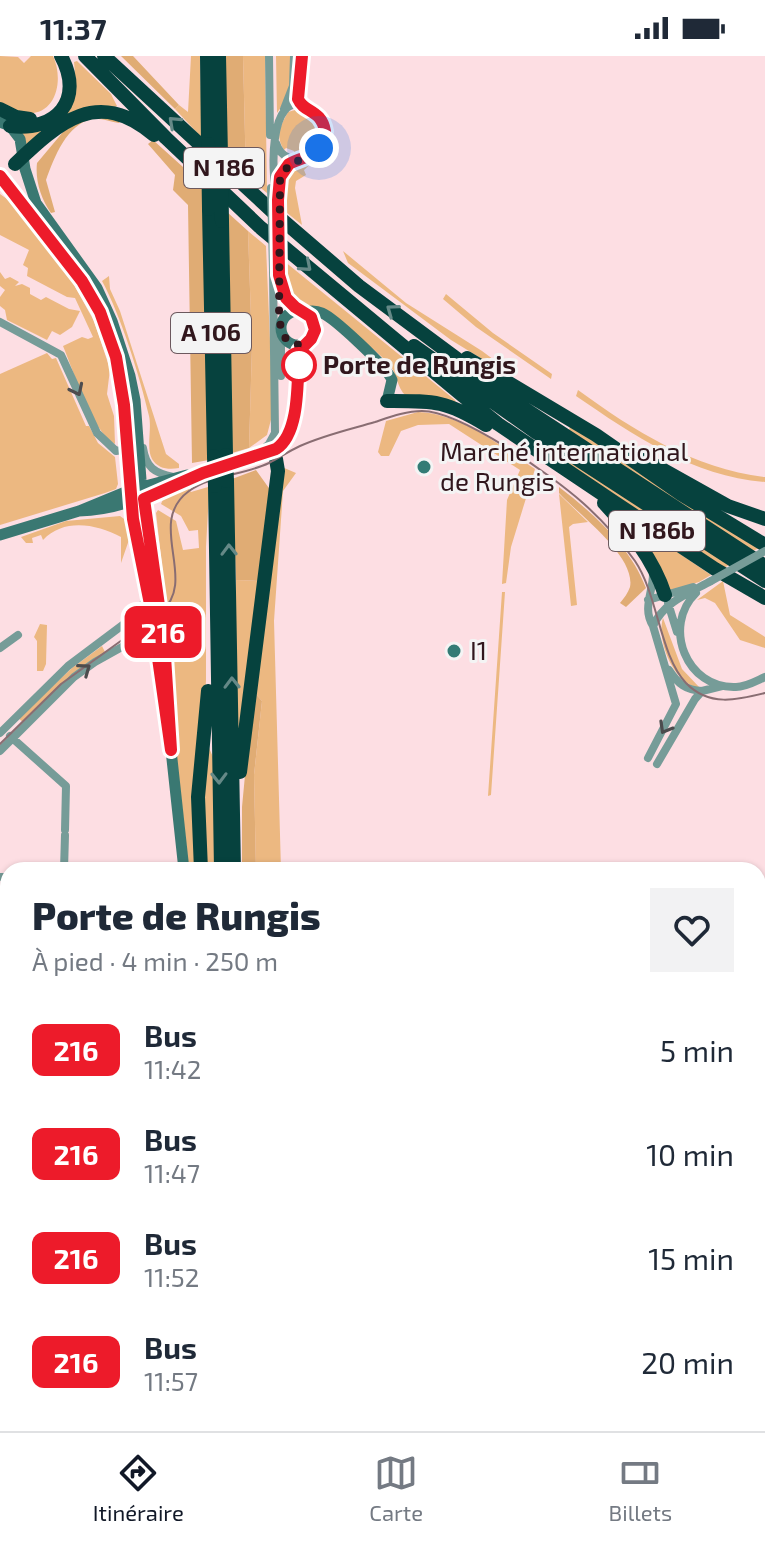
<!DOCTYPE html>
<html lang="fr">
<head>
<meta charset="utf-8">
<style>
	body { margin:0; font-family:"Exo 2",sans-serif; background:#f2f2f3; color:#1f2937; height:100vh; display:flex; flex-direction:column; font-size:30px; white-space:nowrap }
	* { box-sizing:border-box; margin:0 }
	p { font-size:26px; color:#747a83 }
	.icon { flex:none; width:44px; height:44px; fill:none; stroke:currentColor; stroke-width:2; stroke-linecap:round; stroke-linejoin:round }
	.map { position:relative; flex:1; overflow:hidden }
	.sheet { position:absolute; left:0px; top:806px; width:766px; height:570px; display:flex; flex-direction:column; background:#fff; border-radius:24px 24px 0 0; box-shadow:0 2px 6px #0004 }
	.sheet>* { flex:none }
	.badge { padding:0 16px; border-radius:12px; font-size:28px; line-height:52px }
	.you { position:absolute; width:40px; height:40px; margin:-20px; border:6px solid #fff; border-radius:50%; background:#1a73e8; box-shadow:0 0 0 12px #1a73e833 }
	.map>.badge { position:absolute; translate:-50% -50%; box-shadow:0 0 0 4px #fff }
	.round { display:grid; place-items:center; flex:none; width:84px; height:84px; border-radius:0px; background:#f2f2f3 }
	.headline { display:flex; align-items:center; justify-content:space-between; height:136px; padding:0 32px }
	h1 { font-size:38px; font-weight:800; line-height:60px }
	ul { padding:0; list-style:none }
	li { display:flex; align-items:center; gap:24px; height:104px; padding:0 32px }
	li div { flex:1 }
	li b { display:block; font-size:30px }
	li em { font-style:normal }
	li .badge { min-width:88px; font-weight:700; text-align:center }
	.status { display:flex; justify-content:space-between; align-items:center; height:56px; padding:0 40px; background:#fff; direction:ltr }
	.status svg { height:22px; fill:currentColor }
	.dock { display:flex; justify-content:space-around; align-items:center; height:112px; border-top:2px solid #e0e1e3; background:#fff; font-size:22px; color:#747a83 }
	.dock a { display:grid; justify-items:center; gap:4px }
	.dock .current { color:#111827 }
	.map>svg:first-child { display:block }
</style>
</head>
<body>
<div class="status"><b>11:37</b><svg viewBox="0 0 49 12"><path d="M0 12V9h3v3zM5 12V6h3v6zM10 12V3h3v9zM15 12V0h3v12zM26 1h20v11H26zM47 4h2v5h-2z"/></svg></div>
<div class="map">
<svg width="765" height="1375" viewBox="0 0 765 1375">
	<rect width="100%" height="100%" fill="#fddee3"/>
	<path fill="#ecb881" d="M0,0l18,1 6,6 7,-7h22c11,23 4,61 -29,57 -8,-1 -16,-6 -24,-10z
		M191,0h9l2,82 -27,-29 4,-4 9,7z
		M243,0h22l2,137 -21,-17z
		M276,0h15c3,20 -2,41 -14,57z
		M77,5l34,33 6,12 -91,38 -6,-12 36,-12 19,-47 -1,-11z
		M295,54c15,-1 21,9 24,23l-9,18 -16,3v-3l-8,-3 -2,2c-9,-15 -4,-23 4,-38z
		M314,105l-10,9 2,5 -10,6 -1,7 7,37 -21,-17 6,-18 -4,-5 8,-16z
		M0,138l14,10 54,70 26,47 16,48 -3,25 7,22 1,28c-23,-12 -41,-72 -52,-98l19,-9 6,2 5,-2 -18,-39 -8,-1 -40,-21 1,-8 -5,-3 6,-15 -29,-15z
		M248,175l18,15 7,166 -6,23 -18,13 3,-101z
		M343,195l63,52 76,48 27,20 -4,2 -54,-33 -103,-77z
		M284,205l171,139 1,3 -50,-7c-10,-9 -8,-22 -17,-32 -20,-21 -47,-37 -70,-54 -8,-6 -20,-4 -27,-12 -9,-10 -7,-25 -8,-37z
		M0,216l5,7 5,-2 9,5 -4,4 7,-2 8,4v6l11,6 5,-3 23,12 11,2 -8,16 -12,8 -8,-4 -5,9 -40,-20 -2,-10 -5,-4v-9l5,-7 -5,-4z
		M109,220l1,13 10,22 46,143 13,10v4c-10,2 -21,1 -27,-9 -6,-11 0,-30 -3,-43 -9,-39 -28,-100 -47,-135z
		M446,238l47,39 59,41 -1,5 -75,-52 -33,-28z
		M47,297l5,6 4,-1 30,68h3l9,17 17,14 3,27 -2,5 -11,4 -105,32v-151z
		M578,334c56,41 117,79 187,87v5c-71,-5 -132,-47 -189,-86z
		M418,356c44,2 81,33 117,57l-24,78 -5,36 -4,1 5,-84 13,-30 -71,-46 -31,1 -17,6 -12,25h-8l-3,-4 8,-31z
		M570,370l189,122 -6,3 -184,-120z
		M564,401l165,108 -5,3 -161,-106z
		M282,411l14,6 -13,18 -9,130 7,249h-25l-2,-95 8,-74 -9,-10z
		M186,429l5,7 17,-5 1,6 -3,54v133l-11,190h-6l-19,-173 2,-1 -5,-86 -11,-97 2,-3 18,11 7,29 16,-2 -1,-18 -9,1 -8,-15 -20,-12 3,-7z
		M559,438l29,28 -15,2 -4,3 8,78 -6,1z
		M120,460l7,5 3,16 -9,26v-26c-25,-13 -57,-19 -78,3l-2,-5 -9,3 1,5h-7l-5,-6 45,-16z
		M636,468l75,51 -12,7 -33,10 -34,-62z
		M236,524l24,1 -9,86 -15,78z
		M723,525l7,34 35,22v11l-25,-8 -25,-37 -10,-5 -8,2z
		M502,536h3l-14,203 -3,1z
		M663,562l19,51 18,19c-26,-3 -44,-47 -37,-70z
		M40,568l7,1 -1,39 -3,7h-6v-30l-3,-4z
		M102,590l3,6 -82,70 -5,-4 54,-50z
		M209,692l4,9 2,113h-10l-4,-44z
		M0,1013h8v69l-8,-6z
		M0,1081l8,5v66h-8z"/>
	<path fill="#e0ac74" d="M121,0h12l46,49 -4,4z
		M225,0h18l3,120 -21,-17z
		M86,61l35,2 -2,4c-8,-1 -18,-5 -26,-4 -26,4 -39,39 -47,61l9,32 -4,1c-10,-14 -16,-33 -14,-50l31,-37z
		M153,84l50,45 6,275 -17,3 -4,-258 -15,-15 2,-15 -27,-31z
		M227,156l21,19 4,116 -3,101 -17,5z
		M256,414l15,21 -11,90 -24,-1 -4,-101z
		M559,431c34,26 71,59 87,101l-20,19 -6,-4c4,-5 8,-10 10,-16 6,-31 -52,-73 -71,-94z
		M253,635l9,10 -8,74 2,95h-14v-63z"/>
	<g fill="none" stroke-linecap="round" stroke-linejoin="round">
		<path stroke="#769c98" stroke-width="8" d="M269,0l1,79
			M301,48c-7,-15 4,-31 1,-48
			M284,53l9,-23 1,-30
			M276,87c10,32 58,12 47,-18 -2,-8 -9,-15 -16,-18 -40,-20 -36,74 -29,93
			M279,131l5,-17 12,-10
			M279,219l7,23 15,13
			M0,266l61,33 36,78 19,18 13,-2
			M281,320v-44
			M143,392c3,20 12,25 30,29
			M261,395l8,-7 6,-11 -2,-163
			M653,518c0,19 -11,34 0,52
			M696,537c-34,33 -10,96 40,94 10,0 20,-6 29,-10
			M648,544l45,-13
			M668,547l9,29
			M0,592l18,-13
			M669,614c9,14 17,20 33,21
			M0,677l68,-67 72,-54 6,-15
			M10,680l56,50 -1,44
			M0,695l74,-74 21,-15 43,-24 18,8
			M648,702l28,-54 -23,-78c11,-24 36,-33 58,-45
			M657,708l38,-65 7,-8 20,-5
			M64,814l1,-35
			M0,821h8
			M0,895l8,1
			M0,996h8
			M11,1375v-7
			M167,1375v-7"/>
		<path stroke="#3a7872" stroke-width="11" d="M0,66l10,4 10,13 5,30 11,34 61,85 15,33 18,55 5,24 6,80 21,141 9,129 13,120
			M0,120l77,97 18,29 17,42 9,39 12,136 18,90 10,79
			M281 272a17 17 0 1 1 34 0a17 17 0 1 1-34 0Z
			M302,256c7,-1 13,-2 20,1 12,5 65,54 70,67l-5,21
			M298,321l1,-26 5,-7
			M79,455c45,-1 83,-22 124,-38 25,-10 52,-16 76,-26 16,-14 17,-40 18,-60
			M0,479l79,-24 51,-21 57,-15
			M0,1331h8
			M192,1368l1,7"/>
		<path stroke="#06423e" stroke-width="14" d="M85,0l81,82 95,90 201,167 36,29 116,78 101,67 50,29
			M104,0l169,156 86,74 160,119 246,161
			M207,0l1,88
			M219,0l2,100
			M0,53l16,8 14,2
			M10,70c46,6 75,-26 51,-70
			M15,108c44,-42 83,-77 139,-29
			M209,153l5,247
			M222,165l4,234
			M414,290l123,87 228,148
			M467,302l129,77 85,59 84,51
			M387,345c47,0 58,-1 99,24
			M644,403l84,47 37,13
			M227,425l7,389
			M215,430l6,384
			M604,447c26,28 49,55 61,92
			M240,716l38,-301 -2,-12
			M201,814l-3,-73 10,-106
			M244,1368l1,7
			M229,1375l1,-7"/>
		<path stroke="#896d72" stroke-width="2" d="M0,688l61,-60 100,-72c38,-32 -16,-89 28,-121 22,-16 55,-16 80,-28 10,-5 20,-12 31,-17 24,-11 51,-17 75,-24 15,-5 31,-11 47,-11 39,0 131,65 161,92 19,17 37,37 52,58 23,34 25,95 51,122 23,24 51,17 79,10"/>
		<path stroke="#769c98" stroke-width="8" d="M271,132l2,82
			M278,144l1,75
			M711,525l54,-30"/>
		<path stroke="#06423e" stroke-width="14" d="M208,88l1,65
			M221,100l1,65
			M226,399l1,26
			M214,400l1,30"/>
	</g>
	<defs><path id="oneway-chevron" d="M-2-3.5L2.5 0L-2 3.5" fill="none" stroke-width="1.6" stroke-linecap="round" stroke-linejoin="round" transform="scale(2)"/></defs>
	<g stroke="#658987">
		<use href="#oneway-chevron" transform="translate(174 66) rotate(-137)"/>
		<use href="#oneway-chevron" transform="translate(306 210) rotate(41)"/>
		<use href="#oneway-chevron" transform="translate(392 254) rotate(-144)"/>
		<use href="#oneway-chevron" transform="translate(229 494) rotate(-91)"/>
		<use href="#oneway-chevron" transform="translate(232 627) rotate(-91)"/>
		<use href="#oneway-chevron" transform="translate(219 722) rotate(89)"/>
	</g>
	<g stroke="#4d4c4e">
		<use href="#oneway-chevron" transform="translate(77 334) rotate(64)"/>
		<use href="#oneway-chevron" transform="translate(85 613) rotate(-36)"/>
		<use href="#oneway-chevron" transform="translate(665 672) rotate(120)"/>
	</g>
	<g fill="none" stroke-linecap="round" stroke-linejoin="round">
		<g stroke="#fff" stroke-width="18">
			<path id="line" d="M0,120l82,105 18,31 16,45 8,48 9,114 18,90 20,141 -7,-109 -20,-142 59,-26 73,-24c25,-16 21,-72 23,-98l12,-12 4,-9 -4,-13 -16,-10 -9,-9 -7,-23 -1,-75 2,-23 9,-13c20,-10 32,-6 36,-33 -4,-22 -21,-18 -27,-32l4,-43"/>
		</g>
		<use href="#line" stroke="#ed1b2a" stroke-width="12"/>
		<path stroke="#31171d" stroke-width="8" stroke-dasharray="0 14.4" d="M299,309v-14l5,-7c-19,3 -22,-10 -25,-26l1,-138 9,-16 20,-7 10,-9"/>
	</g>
	<circle fill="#fff" stroke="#ed1b2a" stroke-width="4" cx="299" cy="309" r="16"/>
	<g fill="#337b75" stroke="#f4f4f4" stroke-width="3">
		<circle cx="424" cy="411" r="8"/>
		<circle cx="454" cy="595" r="8"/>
	</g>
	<g text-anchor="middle" stroke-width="6" stroke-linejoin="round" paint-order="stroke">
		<g fill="#f4f4f4" stroke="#6c595e" stroke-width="2">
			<rect x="184" y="92" width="80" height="40" rx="6"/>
			<rect x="171" y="257" width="80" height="40" rx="6"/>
			<rect x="609" y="455" width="96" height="40" rx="6"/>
		</g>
		<g font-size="24" font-weight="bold" fill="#31171d">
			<text x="224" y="120">N 186</text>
			<text x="211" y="285">A 106</text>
			<text x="657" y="483">N 186b</text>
		</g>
		<g font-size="26" font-weight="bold" fill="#31171d" stroke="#f4f4f4" text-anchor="start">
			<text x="323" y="318">Porte de Rungis</text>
		</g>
		<g font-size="26" fill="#31171d" stroke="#f4f4f4" text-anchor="start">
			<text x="440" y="405">Marché international<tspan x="440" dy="30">de Rungis</tspan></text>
			<text x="470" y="604">I1</text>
		</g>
	</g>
</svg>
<div class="you" style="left:319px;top:92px"></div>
<b class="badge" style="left:163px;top:576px;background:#ed1b2a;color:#fff">216</b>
<section class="sheet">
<div class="headline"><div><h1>Porte de Rungis</h1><p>À pied · 4 min · 250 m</p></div><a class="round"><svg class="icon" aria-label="heart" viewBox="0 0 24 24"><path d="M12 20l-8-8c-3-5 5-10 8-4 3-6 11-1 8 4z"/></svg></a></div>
<ul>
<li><span class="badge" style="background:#ed1b2a;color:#fff">216</span><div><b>Bus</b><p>11:42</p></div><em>5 min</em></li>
<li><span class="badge" style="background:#ed1b2a;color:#fff">216</span><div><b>Bus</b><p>11:47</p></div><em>10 min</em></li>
<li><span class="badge" style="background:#ed1b2a;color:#fff">216</span><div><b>Bus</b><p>11:52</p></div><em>15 min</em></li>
<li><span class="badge" style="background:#ed1b2a;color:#fff">216</span><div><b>Bus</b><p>11:57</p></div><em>20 min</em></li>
</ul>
</section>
</div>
<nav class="dock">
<a class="current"><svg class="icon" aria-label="directions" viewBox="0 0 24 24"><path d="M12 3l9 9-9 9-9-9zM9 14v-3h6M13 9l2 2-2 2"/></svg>Itinéraire</a>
<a><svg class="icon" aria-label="map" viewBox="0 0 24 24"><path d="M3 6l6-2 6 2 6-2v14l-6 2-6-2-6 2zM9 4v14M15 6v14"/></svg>Carte</a>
<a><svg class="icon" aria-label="tickets" viewBox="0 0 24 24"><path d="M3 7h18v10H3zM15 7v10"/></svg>Billets</a>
</nav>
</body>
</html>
